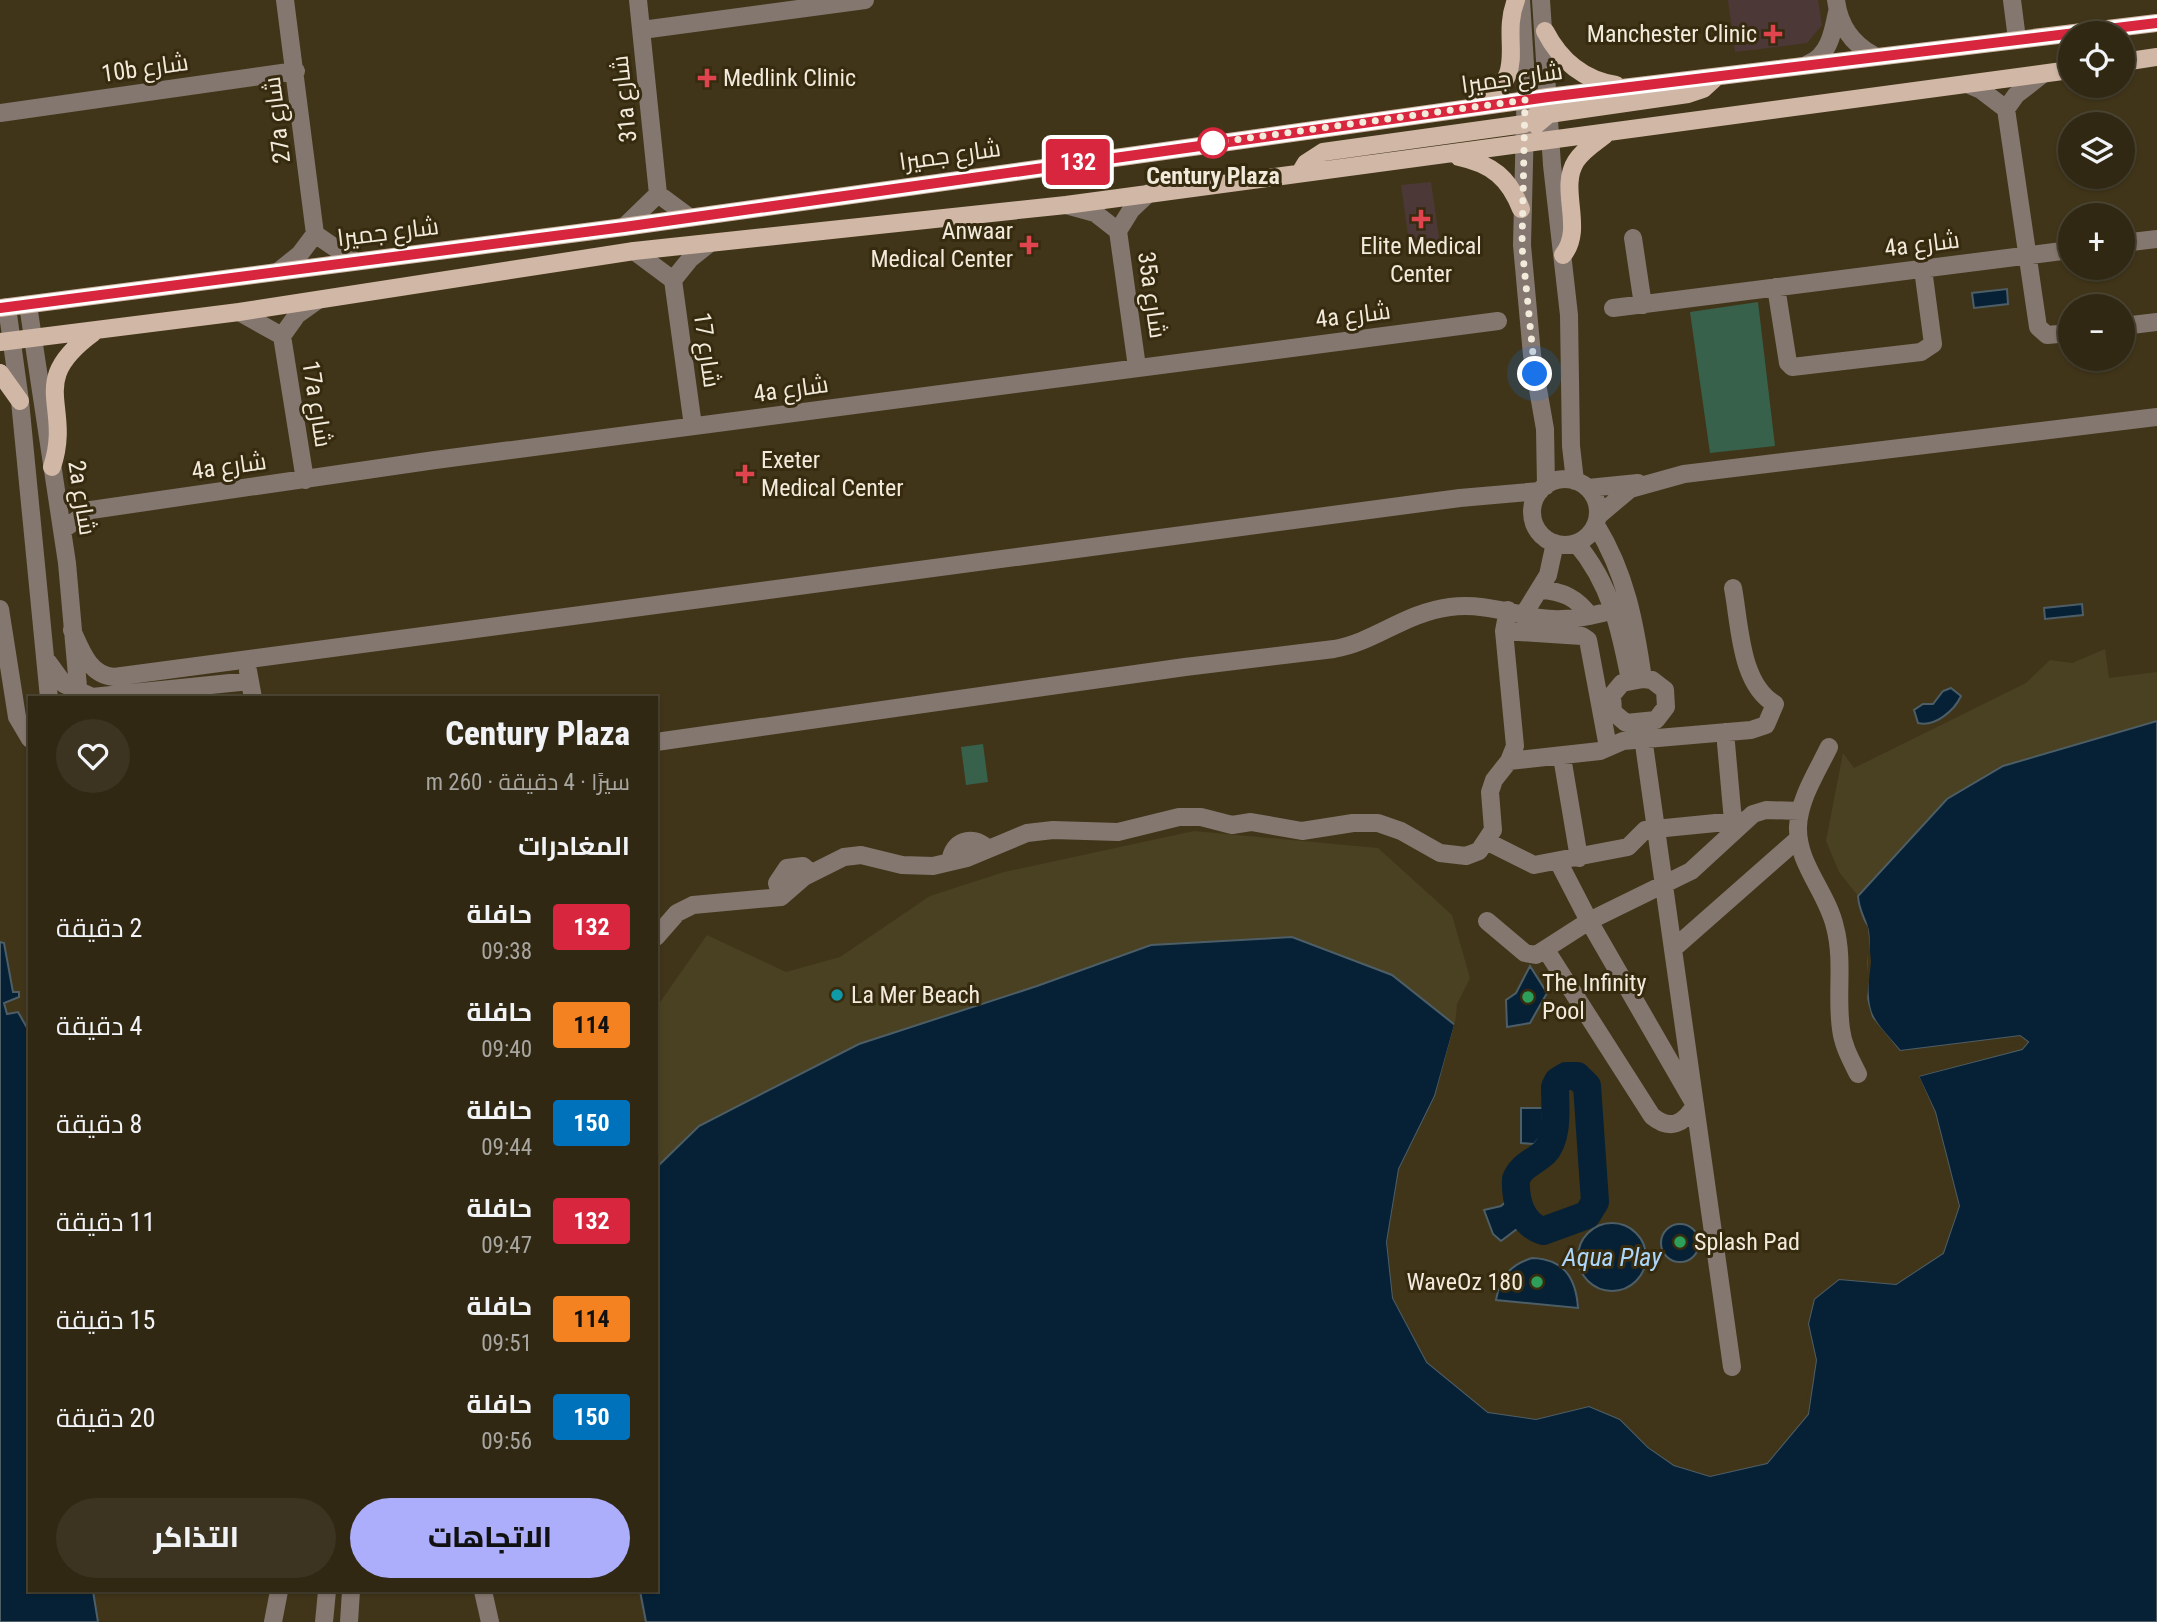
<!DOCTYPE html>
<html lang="ar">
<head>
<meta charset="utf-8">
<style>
	body { margin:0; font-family:"Roboto Condensed",Cairo,sans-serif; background:#3c3421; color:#f1f3f6; direction:rtl; height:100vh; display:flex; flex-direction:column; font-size:26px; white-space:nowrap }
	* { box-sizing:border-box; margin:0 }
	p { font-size:23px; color:#a8a6a0 }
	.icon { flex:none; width:38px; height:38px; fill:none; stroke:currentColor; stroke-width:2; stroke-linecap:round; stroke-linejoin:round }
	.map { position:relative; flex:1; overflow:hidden; direction:ltr }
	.sheet { position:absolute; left:28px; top:696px; width:630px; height:896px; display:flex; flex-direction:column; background:#302813; border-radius:0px; box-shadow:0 2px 5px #0004,0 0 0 2px #4b4433; direction:rtl }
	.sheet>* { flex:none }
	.badge { padding:0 14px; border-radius:5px; font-size:24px; line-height:46px }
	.fabs { position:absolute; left:2058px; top:21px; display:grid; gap:14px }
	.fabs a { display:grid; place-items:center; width:77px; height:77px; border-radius:50%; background:#302813; box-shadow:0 2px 5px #0004,0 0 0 2px #4b4433; font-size:35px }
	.you { position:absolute; width:35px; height:35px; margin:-18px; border:5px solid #fff; border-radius:50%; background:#1a73e8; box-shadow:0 0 0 10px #1a73e833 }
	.map>.badge { position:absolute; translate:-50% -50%; box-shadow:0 0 0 4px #fff }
	h2 { padding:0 28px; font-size:26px; line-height:63px }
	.round { display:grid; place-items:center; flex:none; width:74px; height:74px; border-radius:37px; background:#3c3421 }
	.summary { display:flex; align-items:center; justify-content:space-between; height:119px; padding:0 28px }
	h1 { font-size:33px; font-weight:800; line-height:52px }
	.primary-button { display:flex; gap:14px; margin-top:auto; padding:14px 28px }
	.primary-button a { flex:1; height:80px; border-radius:42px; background:#adaefb; color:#111; font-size:28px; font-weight:800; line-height:80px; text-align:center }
	.primary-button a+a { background:#3c3421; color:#f1f3f6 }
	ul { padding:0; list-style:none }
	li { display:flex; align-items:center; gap:21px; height:98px; padding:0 28px }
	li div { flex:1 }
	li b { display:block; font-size:26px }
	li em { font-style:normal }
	li .badge { min-width:77px; font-weight:700; text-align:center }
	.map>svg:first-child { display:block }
</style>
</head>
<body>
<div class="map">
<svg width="2157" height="1622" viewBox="0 0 2157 1622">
	<rect width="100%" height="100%" fill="#403519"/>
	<path fill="#4d3838" d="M1728,0h90l4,25 -15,18 -72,9z
		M1431,182l10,70 -30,4 -10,-71z"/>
	<path fill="#37614a" d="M1758,302l17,144 -65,7 -20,-141z
		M983,744l5,38 -22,3 -5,-38z"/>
	<path fill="#494121" d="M2105,649l4,29 48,-6v49l-154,45 -56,33 -89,97 -19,-24 -13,-31 17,-88 11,15 172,-85 24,-23 22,3z
		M1194,831l184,17 74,67 18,63 -13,26 -2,21 -63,-50 -241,-30 -114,41 -338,140 -43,42v-160l51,-73 79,37 54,-15 90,-61 74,-24z"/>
	<path fill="#062135" stroke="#4d5e67" stroke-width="2" d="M2007,289l1,15 -34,4 -2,-15z
		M2082,604l1,11 -38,4 -1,-11z
		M1951,688l10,8c-7,15 -26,31 -43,27l-4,-13 9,-6h10l10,-13z
		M2157,721v901h-1511l-6,-31h16v-423l43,-42 160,-82 178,-58 114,-41 141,-8 100,38 63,50 -20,71 -36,73 -12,73 6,56 34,64 61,50 48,7 53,-13 31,13 28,28 26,18 36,11 57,-13 41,-49 8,-54 -8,-36 6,-25 25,-20 57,5 47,-31 16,-47 -24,-94 -17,-36 104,-27 6,-7 -8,-6 -120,15c-9,-11 -21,-22 -27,-34 -11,-19 -1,-61 -5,-86 -2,-12 -9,-19 -10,-35l89,-97 56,-33z
		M0,942l4,1 9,49h6v5l-15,6 3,11 11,-2 12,21v558h63l5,31h-98z
		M1530,966l17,27 -17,30 -23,4 -1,-27 10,-7z
		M1521,1108h22l-1,26 -8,10 -13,-1z
		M1516,1193l5,18 13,16 -17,2 -16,12 -8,-7 -9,-24 17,-4z
		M1578 1257a34 34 0 1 1 68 0a34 34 0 1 1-68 0Z
		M1661 1243a19 19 0 1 1 38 0a19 19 0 1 1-38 0Z
		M1532,1258c32,1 44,20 46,50l-82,-8c4,-23 14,-35 36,-42z"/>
	<path fill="#403519" d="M1855,893l4,21 9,13 3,35 -4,37 5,18 28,34 120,-15 8,6 -6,7 -103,27 16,36 24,94 -16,47 -47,31 -57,-5 -25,20 -6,25 8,36 -8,54 -41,49 -57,13 -36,-11 -26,-18 -28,-28 -31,-13 -53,13 -48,-7 -61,-50 -34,-64 -6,-56 12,-73 36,-73 20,-75 3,5 -4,22 -15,49 -36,73 -12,73 6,54 32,63 60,49 47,7 54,-13 32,13 28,29 25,17 35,11 55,-13 40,-47 7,-53 -7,-36 6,-27 28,-21 56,5 45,-30 15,-46 -23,-92 -17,-38 108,-33 -4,-2 -121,14 -29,-35 -5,-20 4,-37 -3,-34 -9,-13z"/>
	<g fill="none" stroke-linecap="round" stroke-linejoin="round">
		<path stroke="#062135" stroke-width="28" d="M1566,1076h11l10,10 8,116 -8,13 -44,16c-22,-7 -28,-31 -27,-52 6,-14 17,-16 28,-26 15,-15 11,-46 11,-66l3,-6z"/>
		<path stroke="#84776f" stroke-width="18" d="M638,0l20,194 31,23
			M1521,0l5,81 -4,164 10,110 13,74 1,57
			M1541,0l11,165 17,150 2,131 4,35
			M1836,0c3,25 15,43 37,55
			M2012,0l5,39
			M642,30l223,-30
			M1808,64c21,-8 25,-32 29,-52
			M1967,84l14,6 25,19 32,218 9,8 23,-2
			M2006,109l10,-14 27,-21
			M0,113l296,-42
			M1066,205l29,8 23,18
			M624,227l34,-33
			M1118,231l19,136
			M1118,231l13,-21 18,-17
			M315,234l39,27
			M1633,238l10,67
			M2123,243l34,-4
			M634,251l39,29 20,146
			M280,270l20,-16 15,-20 -30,-234
			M673,280l17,-21 20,-16
			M1776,287l12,76 4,4 129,-15 12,-8 -10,-75
			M28,305l39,258 12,135
			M7,307l13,94 29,297
			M1613,308l457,-58
			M239,312l43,24
			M2123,326l34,-4
			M1532 512a33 33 0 1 1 66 0a33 33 0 1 1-66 0Z
			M305,480l-23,-144 15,-21 21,-15
			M1588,488l50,-5
			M1598,516l32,-27 54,-15 473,-57
			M1596,525c30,49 39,98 47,154
			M62,530l29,-20 344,-50 1063,-139
			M1576,543c35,41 44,86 54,137
			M1540,590c23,1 37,8 50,26
			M0,609l17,108 13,22
			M1524,614l24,-39 7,-32
			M72,630c9,20 17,45 42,47l1346,-179 80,-7
			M1504,631l78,5 6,4 20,107
			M48,662l16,22 28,13 158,-16
			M248,671l5,27
			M1643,679l9,1 13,10 1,17 -10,13 -30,3 -13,-11 -1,-17 10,-12z
			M1641,723l91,644
			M1725,732l8,89
			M656,742l529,-75 149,-18c41,-7 70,-36 116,-42 32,-4 59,6 90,11 26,4 51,-2 75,-8
			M1829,747c-12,25 -30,52 -31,80 -1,37 29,65 37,100 9,34 1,68 6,102 2,17 10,31 17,45
			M1562,757l17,101
			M1509,761l91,-10 23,-10 128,-11 15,-5 9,-21c-35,-20 -35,-79 -42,-116
			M1488,842l46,23 94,-18 17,-17 101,-10
			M950,862c3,-21 21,-28 37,-14
			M781,897l-4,-14 10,-15 16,-2 8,7
			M1487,921l38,32 11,2 53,-34 102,-50 62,-57 13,-4 34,1
			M656,937l21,-24 16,-8 88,-8 23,-20 40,-20 17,-2 41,10 31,1 34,-8 60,-25 26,-3 65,2 61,-15h22l31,8 19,-3 51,9 51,-8h25l23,8 39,22 26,3 13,-5 14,-21 -3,-38 4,-12 15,-19 6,-15 -11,-115 4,-21
			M1673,949l125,-110
			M1546,950l106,166c18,15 32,8 43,-11l-106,-184 -31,-60
			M483,1591l7,31
			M273,1622l6,-31
			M324,1622l3,-31
			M349,1622l2,-31"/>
		<path stroke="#d1b7a6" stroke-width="18" d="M1545,31c15,29 38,49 71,54
			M2123,62l34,-5
			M1478,103c54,-28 21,-60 38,-103
			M1536,125l13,-11 139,-20 15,-5 12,-11
			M1459,157c33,7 50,21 62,52
			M1300,173l6,-10 17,-11 201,-28 16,-11 8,-16
			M1563,255c22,-27 -5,-66 13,-94 7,-11 19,-18 29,-26
			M0,308l624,-81 924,-130 609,-74
			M0,342l239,-30 395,-61 432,-46 1004,-135
			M0,373l20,28
			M52,467c21,-63 -27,-84 41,-134"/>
	</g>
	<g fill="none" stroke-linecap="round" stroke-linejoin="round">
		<g stroke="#fff" stroke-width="16">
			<path id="line" d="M0,308l624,-81 924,-130 609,-74"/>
		</g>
		<use href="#line" stroke="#d7263d" stroke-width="10"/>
		<path stroke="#f2ebdb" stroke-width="7" stroke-dasharray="0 12.6" d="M1213,143l312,-43 -3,146 13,128"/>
	</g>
	<g fill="#e0444e" stroke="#362a0f" stroke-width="2.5">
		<path d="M1769.5 23.5h7v7h7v7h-7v7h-7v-7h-7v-7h7z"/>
		<path d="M703.5 67.5h7v7h7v7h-7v7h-7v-7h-7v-7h7z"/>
		<path d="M1417.5 208.5h7v7h7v7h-7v7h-7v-7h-7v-7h7z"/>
		<path d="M1025.5 234.5h7v7h7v7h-7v7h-7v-7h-7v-7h7z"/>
		<path d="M741.5 463.5h7v7h7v7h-7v7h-7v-7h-7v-7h7z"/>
	</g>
	<circle fill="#fff" stroke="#d7263d" stroke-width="3.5" cx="1213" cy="143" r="14"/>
	<circle fill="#0f9aa8" stroke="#362a0f" stroke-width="2.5" cx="837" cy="995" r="7"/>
	<g fill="#2e9e5b" stroke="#362a0f" stroke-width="2.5">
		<circle cx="1528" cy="997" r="7"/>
		<circle cx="1680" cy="1242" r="7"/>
		<circle cx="1537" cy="1282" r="7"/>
	</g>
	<g text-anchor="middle" stroke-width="6" stroke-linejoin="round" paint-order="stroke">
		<g font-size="24" fill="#f2ebdb" stroke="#362a0f" text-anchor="start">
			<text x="1757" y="42" text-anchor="end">Manchester Clinic</text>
			<text x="723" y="86">Medlink Clinic</text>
			<text x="1013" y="239" text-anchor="end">Anwaar<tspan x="1013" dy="28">Medical Center</tspan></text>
			<text x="1421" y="254" text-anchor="middle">Elite Medical<tspan x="1421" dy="28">Center</tspan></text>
			<text x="761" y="468">Exeter<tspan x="761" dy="28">Medical Center</tspan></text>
			<text x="1542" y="991">The Infinity<tspan x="1542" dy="28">Pool</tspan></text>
			<text x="851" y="1003">La Mer Beach</text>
			<text x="1694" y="1250">Splash Pad</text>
			<text x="1523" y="1290" text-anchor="end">WaveOz 180</text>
		</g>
		<g font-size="24" fill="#f2ebdb" stroke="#362a0f">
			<text transform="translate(145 68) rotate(-8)" y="8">10b شارع</text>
			<text transform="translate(1512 78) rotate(-8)" y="8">شارع جميرا</text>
			<text transform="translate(624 99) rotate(-96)" y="8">31a شارع</text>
			<text transform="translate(277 120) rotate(-97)" y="8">27a شارع</text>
			<text transform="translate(950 155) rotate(-8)" y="8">شارع جميرا</text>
			<text transform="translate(388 232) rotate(-7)" y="8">شارع جميرا</text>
			<text transform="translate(1922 244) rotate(-7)" y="8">4a شارع</text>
			<text transform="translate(1152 295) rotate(82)" y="8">35a شارع</text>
			<text transform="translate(1353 315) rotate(-7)" y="8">4a شارع</text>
			<text transform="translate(707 350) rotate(82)" y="8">شارع 17</text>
			<text transform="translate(791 389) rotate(-8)" y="8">4a شارع</text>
			<text transform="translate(317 404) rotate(81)" y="8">17a شارع</text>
			<text transform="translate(229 466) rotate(-8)" y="8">4a شارع</text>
			<text transform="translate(82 498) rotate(81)" y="8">2a شارع</text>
		</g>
		<g font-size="24" font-weight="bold" fill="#f2ebdb" stroke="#362a0f">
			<text x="1213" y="184">Century Plaza</text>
		</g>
		<g font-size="26" font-style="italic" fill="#acd7fc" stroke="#362a0f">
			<text x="1612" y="1266">Aqua Play</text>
		</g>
	</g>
</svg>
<div class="fabs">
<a><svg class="icon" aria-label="locate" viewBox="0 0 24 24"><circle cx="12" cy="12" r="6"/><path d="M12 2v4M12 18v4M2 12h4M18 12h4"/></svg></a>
<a><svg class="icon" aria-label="layers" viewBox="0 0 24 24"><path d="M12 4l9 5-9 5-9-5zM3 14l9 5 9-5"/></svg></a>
<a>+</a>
<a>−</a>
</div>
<div class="you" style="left:1535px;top:374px"></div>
<b class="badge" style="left:1078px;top:162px;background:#d7263d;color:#fff">132</b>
<section class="sheet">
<div class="summary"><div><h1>Century Plaza</h1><p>سيرًا · 4 دقيقة · 260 m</p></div><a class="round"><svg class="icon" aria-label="heart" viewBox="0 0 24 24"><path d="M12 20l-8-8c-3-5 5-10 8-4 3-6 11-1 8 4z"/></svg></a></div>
<h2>المغادرات</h2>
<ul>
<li><span class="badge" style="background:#d7263d;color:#fff">132</span><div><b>حافلة</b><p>09:38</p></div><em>2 دقيقة</em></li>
<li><span class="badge" style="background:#f58220;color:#111">114</span><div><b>حافلة</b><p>09:40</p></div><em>4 دقيقة</em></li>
<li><span class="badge" style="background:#0072bc;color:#fff">150</span><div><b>حافلة</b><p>09:44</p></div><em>8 دقيقة</em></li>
<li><span class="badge" style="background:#d7263d;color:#fff">132</span><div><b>حافلة</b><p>09:47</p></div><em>11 دقيقة</em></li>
<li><span class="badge" style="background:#f58220;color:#111">114</span><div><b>حافلة</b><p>09:51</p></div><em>15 دقيقة</em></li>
<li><span class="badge" style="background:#0072bc;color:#fff">150</span><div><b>حافلة</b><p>09:56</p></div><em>20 دقيقة</em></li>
</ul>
<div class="primary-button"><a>الاتجاهات</a><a>التذاكر</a></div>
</section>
</div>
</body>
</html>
